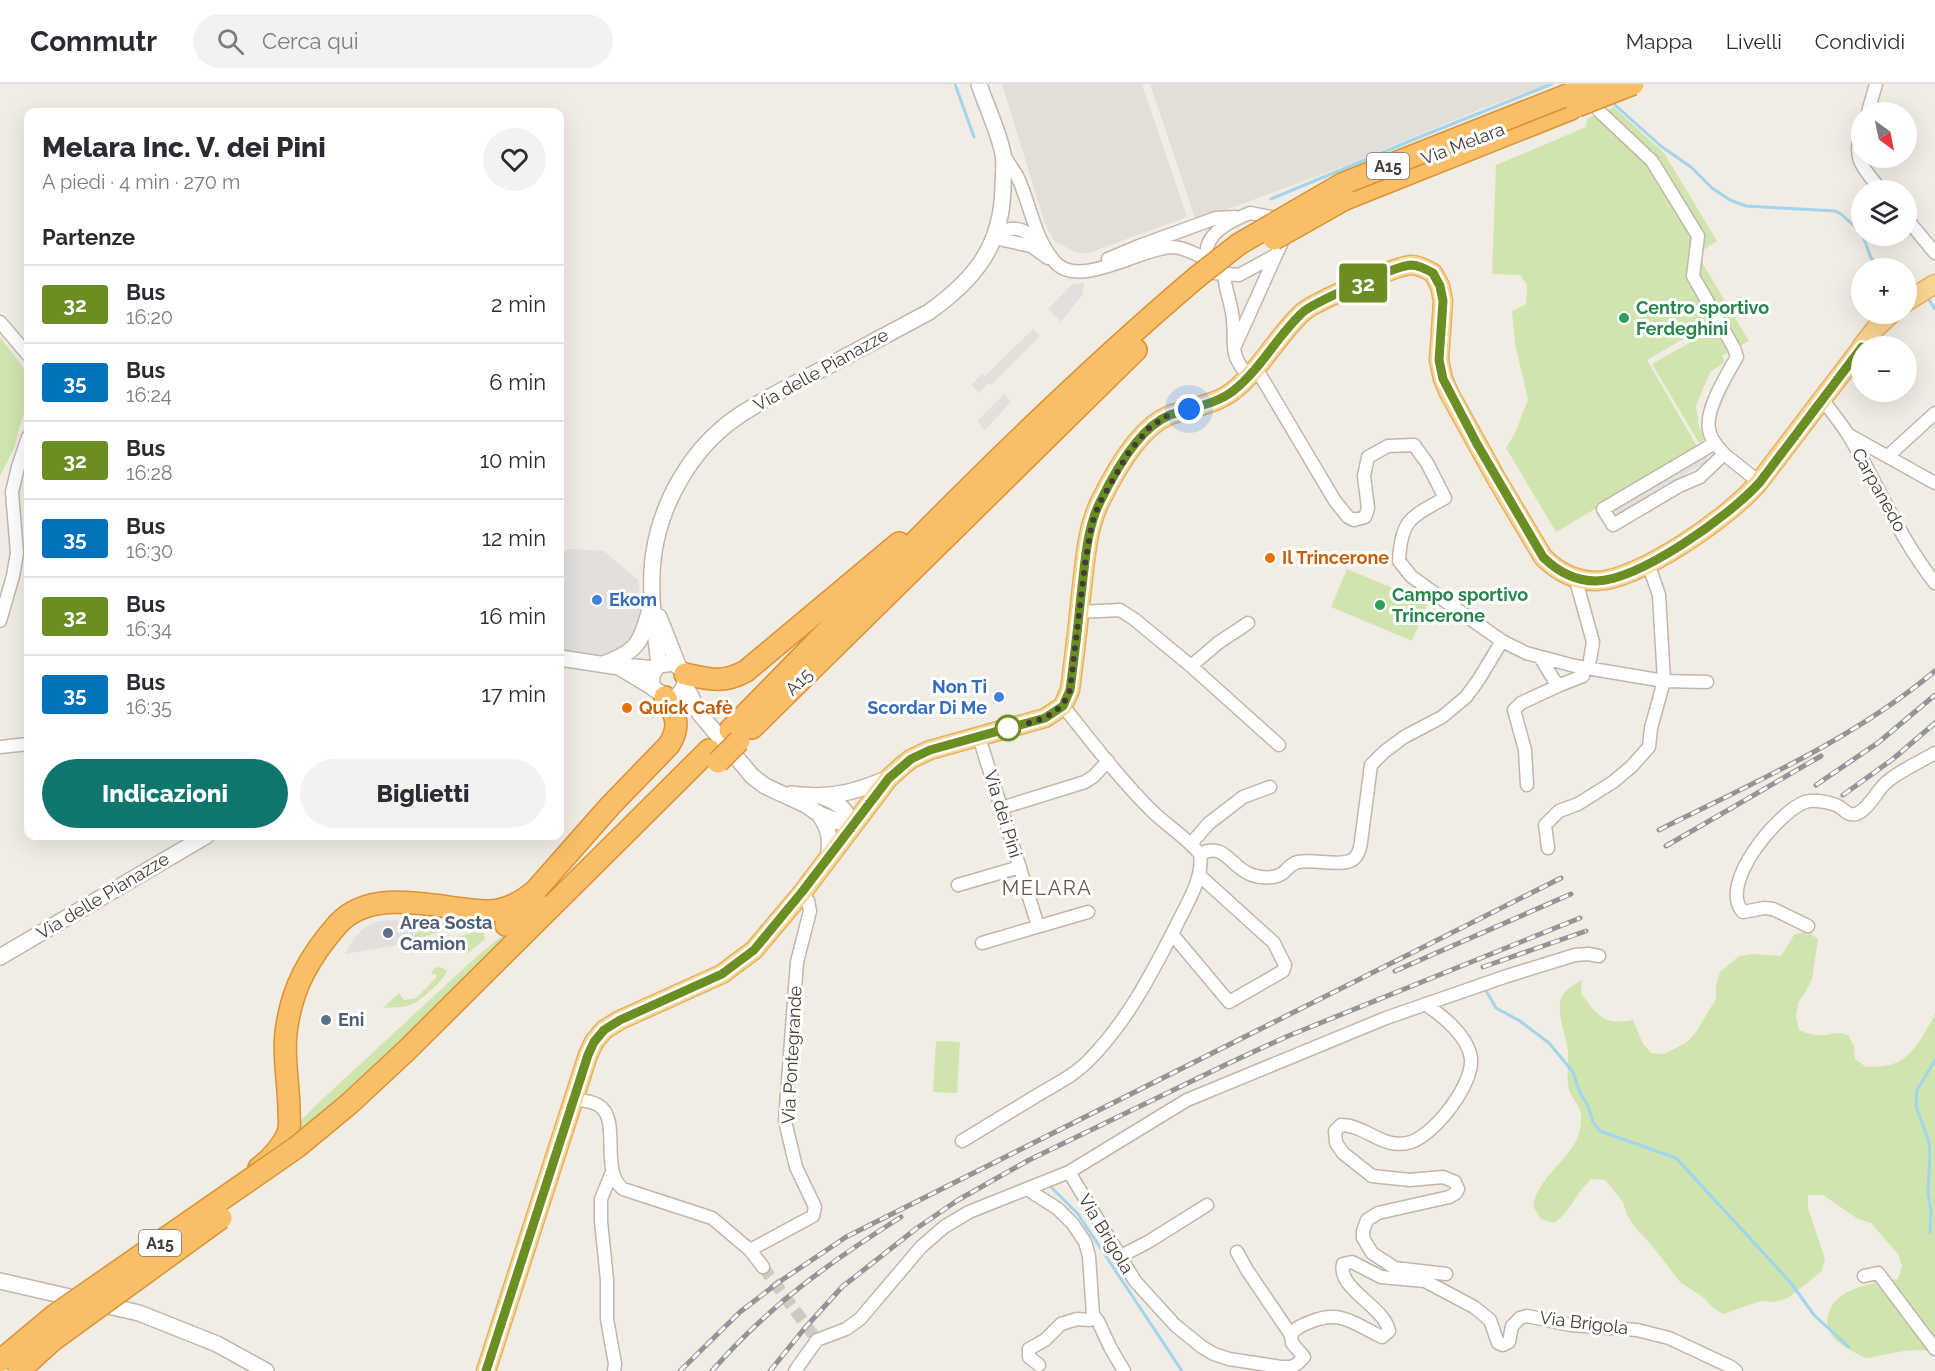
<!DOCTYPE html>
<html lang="it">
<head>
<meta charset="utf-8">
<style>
	body { margin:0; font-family:Raleway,sans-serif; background:#f2f2f3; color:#2b2b33; height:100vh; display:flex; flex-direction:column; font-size:22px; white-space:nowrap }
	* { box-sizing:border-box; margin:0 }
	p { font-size:20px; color:#7c7c81 }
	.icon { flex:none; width:33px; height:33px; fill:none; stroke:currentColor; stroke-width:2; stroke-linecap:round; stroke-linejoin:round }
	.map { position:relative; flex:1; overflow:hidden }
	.sheet { position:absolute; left:24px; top:24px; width:540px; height:732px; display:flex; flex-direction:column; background:#fff; border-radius:12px; box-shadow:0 6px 24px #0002 }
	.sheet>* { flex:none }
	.badge { padding:0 12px; border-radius:4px; font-size:21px; line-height:39px }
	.needle { width:39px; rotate:148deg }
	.tools { position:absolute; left:1851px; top:18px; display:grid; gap:12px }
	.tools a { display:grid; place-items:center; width:66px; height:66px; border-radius:50%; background:#fff; box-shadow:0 6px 24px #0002; font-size:30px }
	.you { position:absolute; width:30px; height:30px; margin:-15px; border:4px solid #fff; border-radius:50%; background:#1a73e8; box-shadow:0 0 0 9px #1a73e833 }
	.map>.badge { position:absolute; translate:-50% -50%; box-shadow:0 0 0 3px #fff }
	h2 { padding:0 18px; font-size:22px; line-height:54px }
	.round { display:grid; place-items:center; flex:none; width:63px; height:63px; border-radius:32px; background:#f2f2f3 }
	.summary { display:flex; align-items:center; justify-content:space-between; height:102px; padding:0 18px }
	h1 { font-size:28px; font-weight:800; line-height:45px }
	.button { display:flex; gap:12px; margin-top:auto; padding:12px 18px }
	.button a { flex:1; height:69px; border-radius:36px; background:#0f766e; color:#fff; font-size:24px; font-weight:800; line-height:69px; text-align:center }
	.button a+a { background:#f2f2f3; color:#2b2b33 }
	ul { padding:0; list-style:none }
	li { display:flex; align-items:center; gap:18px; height:78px; padding:0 18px; border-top:2px solid #e1e1e2 }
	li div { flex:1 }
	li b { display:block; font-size:22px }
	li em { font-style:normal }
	li .badge { min-width:66px; font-weight:700; text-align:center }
	header { display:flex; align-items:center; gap:36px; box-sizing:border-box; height:84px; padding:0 30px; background:#fff; border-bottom:2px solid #e1e1e2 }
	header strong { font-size:28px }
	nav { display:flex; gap:33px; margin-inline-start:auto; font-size:21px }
	.search { width:420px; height:54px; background:#f2f2f3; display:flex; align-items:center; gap:15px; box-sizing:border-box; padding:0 21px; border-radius:33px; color:#7c7c81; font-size:22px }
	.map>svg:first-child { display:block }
</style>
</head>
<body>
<header>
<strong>Commutr</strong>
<div class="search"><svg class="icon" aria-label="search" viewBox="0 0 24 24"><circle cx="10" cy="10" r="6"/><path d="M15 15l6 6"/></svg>Cerca qui</div>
<nav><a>Mappa</a><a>Livelli</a><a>Condividi</a></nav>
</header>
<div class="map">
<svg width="1935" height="1287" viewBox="0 0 1935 1287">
	<rect width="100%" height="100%" fill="#f2ede4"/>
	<path fill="#e4ded9" d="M1002,0h140l45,133 -98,36h-11l-23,-11 -10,-18z
		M1150,0h400l-67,24 -139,58 -148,55z"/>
	<path fill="#d0e5ad" d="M1614,23l50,46 53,88 -20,13 52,87 -27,15 3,6 -15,10 -14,34 3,20 5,14 -5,3 -47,-79 55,-31 6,9 -8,-16 -58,34 51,88 -142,84 -50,-84 9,-15 13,-33 -13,-57 -3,-32 14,-7 1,-19 -7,-10 -28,-1 4,-109 90,-38 1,-8z
		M0,253l23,30 5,12v23l-9,26 -4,18 -15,30z
		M1347,485l81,34 -16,38 -81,-34z
		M428,838l14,2 9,4 -43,14z
		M514,842l3,3c-73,71 -144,143 -223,207l2,-10 18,-19 163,-151z
		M1807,847l11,8 -6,40 -6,12 -8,12 -2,13 3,14c7,3 16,6 25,5 11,-1 12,-4 24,0l6,11 1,13 11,8c7,-1 16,0 23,-2 23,-4 36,-33 46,-51v338c-19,-5 -35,0 -54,3 -4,1 -10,3 -14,3 -5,0 -12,-6 -17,-8 -18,-10 -30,-23 -18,-44 10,-19 46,-24 66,-27l4,-13 -4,-12 -27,-31 -13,-4 -35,-24h-15v13l17,51 -4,13 -33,26 -13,4 -14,-1 -38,13 -11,-7 -9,-10 -23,-15 -27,-35 -18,-20 -8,-12 -4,-13 -18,-22 -14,-1c-15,14 -20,32 -37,44l-13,-4 -8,-13c6,-36 52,-52 48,-91 -1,-9 -9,-17 -12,-25 -3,-11 0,-26 -1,-37 -1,-17 -12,-38 -7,-55 3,-8 14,-14 21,-18l-1,13c16,22 22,33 52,27l10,24 8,9 13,1 23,-12 9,-10 20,-33v-14l4,-13 19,-16 14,-2 28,2 13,-21z
		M474,848l9,1 2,3 -1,4 -17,14 -9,-4 -4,-12z
		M439,883l8,3c-1,9 -25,29 -34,34 -9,4 -20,3 -30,4l16,-15 5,7 12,-2 20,-20 1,-3 -6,-1 3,-6z
		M936,957l24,1 -3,51 -24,-1z"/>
	<path fill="#e2dfdc" d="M1084,199l-1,11 -22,28 -13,-13 24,-25z
		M1033,245l7,7 -49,49 -2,-2 -10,10 -8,-8 11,-11 3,2z
		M1004,310l7,8 -26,28 -8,-9z
		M1708,367l-2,11 -56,32v6l-35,20 -1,-14z
		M572,465l32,2 34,29 5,33 -9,31 -29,16 -45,-9v-99z
		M387,836l41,2 -20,20 -5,2 -58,10 9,-16 10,-10 11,-6z"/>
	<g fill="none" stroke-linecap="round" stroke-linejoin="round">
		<path stroke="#a1d4ee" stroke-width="3" d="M955,0l19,53
			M1615,21l47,42 29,20 21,21 18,12 16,6 89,5 6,3 21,19
			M1271,115l151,-63 130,-52
			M1863,152l8,22 8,10
			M1906,200l11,3
			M1929,216l6,9
			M1484,903l12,21 24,13 29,22 24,29 7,21 8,13 5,16 7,9 76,27 115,125 23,32 35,32
			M1052,1104l26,26 104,157
			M1930,1149l1,-22 -3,-19 2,-37 -1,-13 -13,-36 1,-16 18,-30"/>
		<path stroke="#cfcac1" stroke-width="12" stroke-dasharray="12 6" stroke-linecap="butt" d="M763,1183l54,73"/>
		<g stroke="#c0b6aa" stroke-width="15">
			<path id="minor" d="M1591,11l8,16 53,50 46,75 -5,40 41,72 3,9c-10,17 -32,53 -28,72 1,10 9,18 15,25
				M1868,28l8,-28
				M1862,48c-11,27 3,38 19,58
				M1004,71c4,8 10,15 14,23 13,28 16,60 37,84 24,28 88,-15 117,-15 13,0 24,8 35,12
				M1250,129l21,4 11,25 -6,13 -37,20 -25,-2c-2,-4 -5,-8 -6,-13 -8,-25 24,-40 42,-47z
				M1906,134l29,35
				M996,149c18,-7 28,-6 42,9
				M994,154l37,8 17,12
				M1108,175l31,-13 77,-28 19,-1
				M1224,190c1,16 8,31 9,46 3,29 -5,32 16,57
				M0,238l28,33
				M1235,262l41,-91
				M1256,284l79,133 13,16 6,3 11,-3 3,-9 -4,-32 4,-19 20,-11 26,-1 13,18 18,35c-34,19 -44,21 -46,63l12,15 34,25 57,40 24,12 49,13 89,15 43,1
				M1822,315c9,12 19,24 27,37 29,49 51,103 86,147
				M1849,351l86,48
				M1715,359l-112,66 10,16 66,-39 21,-9 24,-23 35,28
				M1888,372l47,-43
				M1575,493l18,65 -3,18
				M1079,528l41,-2 14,9 57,47 88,79
				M0,537l13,-45 4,-23 -5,-61 6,-25 10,-30
				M1191,582l27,-23 30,-20
				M1560,601l23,-9
				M1063,622c28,35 56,72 88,104 16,16 34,26 49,44
				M979,653l59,189
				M0,663l28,-3
				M1527,701l-2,-35 -11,-40 7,-7 39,-18 -6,-5 -14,-23
				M1001,724l84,-26 9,-6 14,-15
				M1191,760l17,-20 35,-27 27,-10
				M1548,764l-3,-23 14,-14 19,-7 35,-22 18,-15 18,-20 2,-19 13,-47 -5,-86 -11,-32
				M958,801l62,-18
				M1808,842l-35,-17 -9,-1 -21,4c-26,-27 35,-100 62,-110 8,-3 23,0 31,3 8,3 10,11 20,9 13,-4 21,-25 32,-33 13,-11 32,-19 47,-28
				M1172,850l57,68 54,-31 2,-6 -11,-22 -75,-68
				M982,859l106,-31
				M1425,920c17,11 44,33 46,55 2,26 -36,75 -60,83 -28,9 -44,-17 -70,-17l-6,6 1,12 7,10 29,23 38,4 33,-3 12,5 3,7 -2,4 -7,4 -71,16 -11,7 -4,11v7l9,15 23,15 51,6
				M575,1015c7,2 17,2 23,6 24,13 1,65 25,84l89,29 38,32 13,17
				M962,1057c25,-15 49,-30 74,-45 18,-11 39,-21 53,-36 38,-38 63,-87 87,-134 10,-21 28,-48 24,-72 26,-13 30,14 52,21 9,3 23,4 31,-2 5,-5 9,-10 15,-11 16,-3 38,4 52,-1 8,-3 10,-11 11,-19l10,-77 13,-13 20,-15 38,-20 24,-20 13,-18 23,-38
				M612,1088l-11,27v22l6,59v39l8,45 -1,7
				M1069,1088l66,109 40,44 27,22 12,7 15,5 52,8h10l6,-3 7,-7 -12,-14 -1,-8c4,-7 11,-10 19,-13 32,-13 44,2 72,15l7,-6c-4,-24 -52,-42 -46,-67l9,-2 29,15 44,4 49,26 16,13 8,23 5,2 6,-3 3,-16 8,-8 7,-2 44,9 66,5 32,8 62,29 5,4
				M1027,1105l31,20 15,15 12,18 4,14 4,59 5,6 12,26 14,24
				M750,1166l63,-34 2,-9 -19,-40 -11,-46 12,-159 13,-51 -2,-10 -6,-8
				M1237,1168l10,18 44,65
				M1119,1173l29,-15 59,-37
				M1864,1192l14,-3 57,76
				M1039,1281l-10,-8v-8l16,-9 16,-16 16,-5 13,1 3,-5
				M795,1287l22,-31 29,-11 14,-10 61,-72 23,-20 25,-15 100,-40 118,-72 199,-82 121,-42 68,-21 13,-1 11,2"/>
		</g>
		<g stroke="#c0b6aa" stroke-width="18">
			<path id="tertiary" d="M659,533l19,48
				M560,574l59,9h16l20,2
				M603,580c34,-12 38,-21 47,-55
				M659,581c-4,-37 -11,-75 -5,-113 8,-52 39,-105 83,-135 25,-17 53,-31 80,-45 37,-20 74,-40 112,-60 46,-33 73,-66 74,-125 0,-11 2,-23 0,-33 -4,-22 -17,-48 -24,-70
				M619,583c10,6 20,12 30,18 13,8 24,23 36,0l-1,-14 -11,-8 -14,2c-7,7 -9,14 -6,23
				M685,601l15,29 52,62 13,10 41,19 13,9 33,13
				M791,710c39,5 62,-1 98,-16
				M823,713c17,6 24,13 29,30
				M819,730c11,16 12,26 9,45
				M0,873l206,-121
				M0,1197l139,32 78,31 49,27"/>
		</g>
		<g stroke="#e0b264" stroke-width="21">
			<path id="primary" d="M1906,218l29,-18
				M1862,262l14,-18 15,-14
				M486,1287l102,-316 6,-13 10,-12 16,-10 102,-46 32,-24 48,-57 87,-115 12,-11 10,-8 19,-9 115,-32 18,-12 7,-16c4,-31 8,-63 11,-95 4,-30 5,-65 19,-93 14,-29 39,-75 70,-87 21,-8 45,-10 63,-24 28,-22 44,-55 70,-79 12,-10 92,-46 108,-47 7,0 15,4 22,8l7,13 3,15 -4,59 4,19 6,14 47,85 47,79c15,15 32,24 53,24 44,-1 136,-66 163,-99l103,-135"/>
		</g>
		<g stroke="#d99237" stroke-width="24">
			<path id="motorway" d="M1345,115l226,-90
				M685,590c25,5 38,10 61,-3l153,-128
				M752,644l384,-378
				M730,646c152,-154 302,-313 467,-453
				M506,841l17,-7 18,-12
				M320,1044l29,-24 57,-53 303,-301
				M259,1084c11,-8 27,-25 30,-39 1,-6 0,-13 0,-18 0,-26 -6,-52 -3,-78 5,-44 23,-76 52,-109 36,-39 103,-14 149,-13 19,0 35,-9 49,-21l74,-84 59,-61c12,-19 7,-30 -4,-48"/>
		</g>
		<use href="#minor" stroke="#fff" stroke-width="12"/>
		<use href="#tertiary" stroke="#fff" stroke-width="15"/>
		<use href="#primary" stroke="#fbd693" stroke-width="18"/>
		<use href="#motorway" stroke="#fabe67" stroke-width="21"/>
		<g stroke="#949494" stroke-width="5">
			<path id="rail" d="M1816,701l63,-43 56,-47
				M1843,711l50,-36 42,-36
				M1659,746c94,-47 195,-91 276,-159
				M1666,762l155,-90
				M1483,883l103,-36
				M1395,887l176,-77
				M680,1287l60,-59 39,-30 67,-45 715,-359
				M712,1287c54,-63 119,-110 189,-154
				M770,1287l34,-42 38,-42 75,-59 41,-28 71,-40 196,-95 63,-29 292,-118"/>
		</g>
		<use href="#rail" stroke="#fff" stroke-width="3" stroke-dasharray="9" stroke-linecap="butt"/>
		<g stroke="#d99237" stroke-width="24" stroke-linecap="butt">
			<path id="motorway-bridge" d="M1577,22l56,-22
				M1274,155l71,-40
				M1197,193l42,-33 103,-60 253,-100
				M718,678l21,-21
				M0,1277l55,-46 242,-168 23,-19
				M19,1287l34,-31 168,-122"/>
		</g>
		<use href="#motorway-bridge" stroke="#fabe67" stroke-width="21"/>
	</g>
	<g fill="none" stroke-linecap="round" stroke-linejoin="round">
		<g stroke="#fff" stroke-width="14">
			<path id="line" d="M486,1287l102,-316 6,-13 10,-12 16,-10 102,-46 32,-24 48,-58 87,-114 22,-19 19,-9 115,-32 18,-12 7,-16c4,-31 8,-63 11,-95 4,-30 5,-65 19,-93 14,-29 39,-75 70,-87 21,-8 45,-10 63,-24 28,-22 44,-55 70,-79 12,-10 92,-46 108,-47 7,0 15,4 22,8l7,13 3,15 -4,59 4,19 34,65 66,113c15,15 32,24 53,24 44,-1 135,-66 164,-99l102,-135"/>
		</g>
		<use href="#line" stroke="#6b8e23" stroke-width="9"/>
		<path stroke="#433c34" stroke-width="6" stroke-dasharray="0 10.8" d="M1008,644c25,-6 53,-10 62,-38l15,-126 7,-41 7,-19 30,-52 22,-26 18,-11 20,-6"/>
	</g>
	<g fill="#2e9e5b" stroke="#fff" stroke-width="2">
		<circle cx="1624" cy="234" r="6"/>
		<circle cx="1380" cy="521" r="6"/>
	</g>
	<g fill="#e8710a" stroke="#fff" stroke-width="2">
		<circle cx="1270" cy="474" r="6"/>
		<circle cx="627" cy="624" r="6"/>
	</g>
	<g fill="#3f7fe0" stroke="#fff" stroke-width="2">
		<circle cx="597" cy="516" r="6"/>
		<circle cx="999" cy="613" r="6"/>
	</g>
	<circle fill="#fff" stroke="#6b8e23" stroke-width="3" cx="1008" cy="644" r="12"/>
	<g fill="#5c6f8a" stroke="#fff" stroke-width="2">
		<circle cx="388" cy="849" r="6"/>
		<circle cx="326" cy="936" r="6"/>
	</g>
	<g text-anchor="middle" stroke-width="6" stroke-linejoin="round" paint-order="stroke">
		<g fill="#fff" stroke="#7b7671" stroke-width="1.5">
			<rect x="1367" y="69" width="42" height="26" rx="4.5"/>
			<rect x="139" y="1146" width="42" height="26" rx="4.5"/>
		</g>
		<g font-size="16" font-weight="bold" fill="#433c34">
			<text x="1388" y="88">A15</text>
			<text x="160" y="1165">A15</text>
		</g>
		<g font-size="18" fill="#433c34" stroke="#fff">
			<text transform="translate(1463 60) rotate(-21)" y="6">Via Melara</text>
			<text transform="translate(821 286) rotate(-29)" y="6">Via delle Pianazze</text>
			<text transform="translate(1879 406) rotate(61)" y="6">Carpanedo</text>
			<text transform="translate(799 598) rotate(-45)" y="6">A15</text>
			<text transform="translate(1003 730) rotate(73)" y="6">Via dei Pini</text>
			<text transform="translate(103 812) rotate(-31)" y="6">Via delle Pianazze</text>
			<text transform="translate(792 971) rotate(-87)" y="6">Via Pontegrande</text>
			<text transform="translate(1106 1150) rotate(59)" y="6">Via Brigola</text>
			<text transform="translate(1584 1239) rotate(7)" y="6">Via Brigola</text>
		</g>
		<g font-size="18" font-weight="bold" fill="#27864d" stroke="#fff" text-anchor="start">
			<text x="1636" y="230">Centro sportivo<tspan x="1636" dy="21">Ferdeghini</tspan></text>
			<text x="1392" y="517">Campo sportivo<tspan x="1392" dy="21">Trincerone</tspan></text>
		</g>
		<g font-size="18" font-weight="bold" fill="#c56008" stroke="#fff" text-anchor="start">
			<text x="1282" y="480">Il Trincerone</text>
			<text x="639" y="630">Quick Cafè</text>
		</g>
		<g font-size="18" font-weight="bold" fill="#366cbe" stroke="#fff" text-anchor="start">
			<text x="609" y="522">Ekom</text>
			<text x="987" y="609" text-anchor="end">Non Ti<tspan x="987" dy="21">Scordar Di Me</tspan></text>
		</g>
		<g font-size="18" font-weight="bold" fill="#4e5e75" stroke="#fff" text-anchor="start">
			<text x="400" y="845">Area Sosta<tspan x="400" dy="21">Camion</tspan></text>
			<text x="338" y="942">Eni</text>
		</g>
		<g font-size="20" letter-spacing="1.5" fill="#665a4c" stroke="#fff">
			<text x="1047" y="811">MELARA</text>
		</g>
	</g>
</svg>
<div class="tools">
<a><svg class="needle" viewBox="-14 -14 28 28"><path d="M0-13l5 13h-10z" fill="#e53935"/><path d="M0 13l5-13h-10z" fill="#7c7c81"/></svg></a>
<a><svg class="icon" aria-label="layers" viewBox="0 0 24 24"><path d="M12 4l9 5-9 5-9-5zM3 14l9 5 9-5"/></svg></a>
<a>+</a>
<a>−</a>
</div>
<div class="you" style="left:1189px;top:325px"></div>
<b class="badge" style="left:1363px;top:199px;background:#6b8e23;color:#fff">32</b>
<section class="sheet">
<div class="summary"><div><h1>Melara Inc. V. dei Pini</h1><p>A piedi · 4 min · 270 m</p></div><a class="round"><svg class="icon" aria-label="heart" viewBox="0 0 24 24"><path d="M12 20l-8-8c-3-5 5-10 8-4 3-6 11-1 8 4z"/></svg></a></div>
<h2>Partenze</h2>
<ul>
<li><span class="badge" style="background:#6b8e23;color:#fff">32</span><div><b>Bus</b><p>16:20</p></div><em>2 min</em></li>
<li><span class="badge" style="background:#0072bc;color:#fff">35</span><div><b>Bus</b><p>16:24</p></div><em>6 min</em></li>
<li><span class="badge" style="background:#6b8e23;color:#fff">32</span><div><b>Bus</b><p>16:28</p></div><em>10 min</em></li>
<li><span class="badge" style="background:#0072bc;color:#fff">35</span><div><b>Bus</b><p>16:30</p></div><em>12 min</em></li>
<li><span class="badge" style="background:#6b8e23;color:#fff">32</span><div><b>Bus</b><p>16:34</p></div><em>16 min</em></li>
<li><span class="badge" style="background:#0072bc;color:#fff">35</span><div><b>Bus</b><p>16:35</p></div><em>17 min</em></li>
</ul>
<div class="button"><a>Indicazioni</a><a>Biglietti</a></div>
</section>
</div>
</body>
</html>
